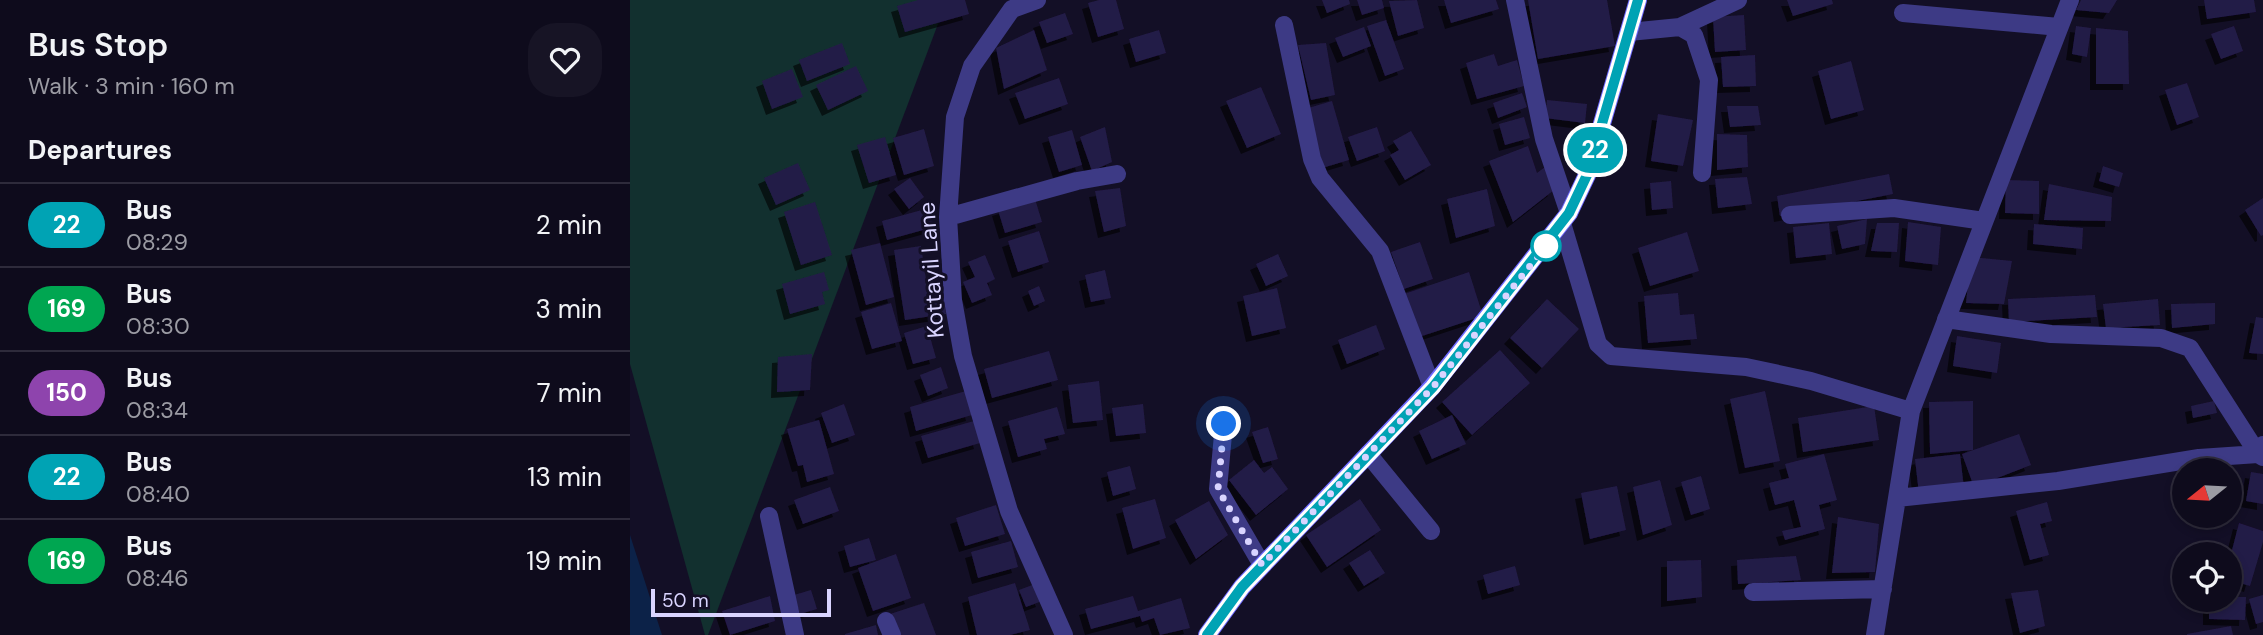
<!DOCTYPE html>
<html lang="en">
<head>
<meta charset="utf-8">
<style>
	body { margin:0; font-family:"DM Sans",sans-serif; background:#171425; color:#f1f3f6; height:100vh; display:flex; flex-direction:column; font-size:26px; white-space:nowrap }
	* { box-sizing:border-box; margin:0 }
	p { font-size:23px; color:#9b9ba3 }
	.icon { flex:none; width:38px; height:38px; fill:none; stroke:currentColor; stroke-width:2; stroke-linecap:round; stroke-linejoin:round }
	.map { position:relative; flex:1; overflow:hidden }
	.drawer { display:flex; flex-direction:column; background:#0e0b1c; width:630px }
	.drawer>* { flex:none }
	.badge { padding:0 14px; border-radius:23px; font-size:24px; line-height:46px }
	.needle { width:46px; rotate:252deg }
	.buttons { position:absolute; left:1542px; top:458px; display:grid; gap:14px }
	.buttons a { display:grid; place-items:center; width:70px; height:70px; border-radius:50%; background:#0e0b1c; box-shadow:0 4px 10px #0003,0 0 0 2px #2e2b3b; font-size:35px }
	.scale { position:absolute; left:21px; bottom:18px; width:180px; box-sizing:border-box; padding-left:7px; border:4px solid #d9d4ff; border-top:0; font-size:19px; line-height:24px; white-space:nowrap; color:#d9d4ff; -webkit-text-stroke:5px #130f26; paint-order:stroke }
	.you { position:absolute; width:35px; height:35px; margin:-18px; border:5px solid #fff; border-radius:50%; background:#1a73e8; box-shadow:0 0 0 10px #1a73e833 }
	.map>.badge { position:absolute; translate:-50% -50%; box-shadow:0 0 0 4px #fff }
	h2 { padding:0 28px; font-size:26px; line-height:63px }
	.round { display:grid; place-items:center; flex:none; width:74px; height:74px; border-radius:28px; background:#171425 }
	.headline { display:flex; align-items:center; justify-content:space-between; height:119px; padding:0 28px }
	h1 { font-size:33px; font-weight:600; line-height:52px }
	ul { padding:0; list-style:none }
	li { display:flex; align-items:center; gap:21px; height:84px; padding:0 28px; border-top:2px solid #2e2b3b }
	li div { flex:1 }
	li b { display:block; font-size:26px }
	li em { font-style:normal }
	li .badge { min-width:77px; font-weight:700; text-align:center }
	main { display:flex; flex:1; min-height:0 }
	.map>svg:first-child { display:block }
</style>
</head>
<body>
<main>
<section class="drawer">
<div class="headline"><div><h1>Bus Stop</h1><p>Walk · 3 min · 160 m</p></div><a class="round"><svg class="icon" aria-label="heart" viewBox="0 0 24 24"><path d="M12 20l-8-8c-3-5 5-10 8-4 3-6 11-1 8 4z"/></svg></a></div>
<h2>Departures</h2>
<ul>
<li><span class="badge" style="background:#00a3b4;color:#fff">22</span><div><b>Bus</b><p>08:29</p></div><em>2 min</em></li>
<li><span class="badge" style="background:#00a651;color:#fff">169</span><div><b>Bus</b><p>08:30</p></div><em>3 min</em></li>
<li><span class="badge" style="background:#8e44ad;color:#fff">150</span><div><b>Bus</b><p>08:34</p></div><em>7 min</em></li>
<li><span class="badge" style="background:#00a3b4;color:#fff">22</span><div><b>Bus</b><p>08:40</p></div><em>13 min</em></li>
<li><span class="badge" style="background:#00a651;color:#fff">169</span><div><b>Bus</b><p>08:46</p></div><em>19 min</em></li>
</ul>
</section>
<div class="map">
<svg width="1633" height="635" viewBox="0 0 1633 635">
	<defs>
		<filter id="shadow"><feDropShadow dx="-6" dy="6" stdDeviation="0" flood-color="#0009"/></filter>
	</defs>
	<rect width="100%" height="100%" fill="#130f26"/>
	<path fill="#12302f" d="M0,0h317l-239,635h-3l-75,-271z"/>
	<path fill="#0c2248" d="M0,535l32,100h-32z"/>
	<path fill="#241b47" filter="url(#shadow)" d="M288,0h47l4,14 -64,18 -8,-26z
		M469,0h17l8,29 -26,8 -10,-34z
		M692,0h27l1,4 -23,9z
		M727,0h25l2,8 -22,7z
		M787,0l7,28 -26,8 -9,-35z
		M814,0h52l3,9 -48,14z
		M898,0h79l8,46 -77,13z
		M1157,0h45l1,4 -40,12z
		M1451,0h36l-8,13 -33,-3z
		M1574,0h50l2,12 -49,7z
		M435,13l8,21 -26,9 -8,-21z
		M1114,15l2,35 -31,2 -2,-35z
		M756,20l18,49 -19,7 -18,-50z
		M1446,26l15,2 -4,29 -15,-3z
		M1604,26l9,25 -22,8 -10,-25z
		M734,27l7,19 -28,11 -8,-19z
		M1466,28l32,3 1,53h-33z
		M404,30l13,40 -43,19 -8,-41z
		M529,30l7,23 -30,9 -7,-23z
		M212,43l8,21 -43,17 -8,-21z
		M696,43l9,52 -24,5 -13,-55z
		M864,54l4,12 19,-6 7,26 -47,13 -11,-36z
		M1125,55l1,31 -33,1 -2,-30z
		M1221,61l13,49 -33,9 -13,-48z
		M226,66l12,25 -40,19 -12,-25z
		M162,69l11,28 -31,12 -10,-28z
		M429,78l9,26 -43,15 -10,-26z
		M1557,83l12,34 -22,8 -12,-35z
		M631,87l20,47 -34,14 -21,-47z
		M892,93l5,14 -29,11 -5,-15z
		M917,100l40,4 -2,19 -40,-5z
		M702,101l17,59 -27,8 -17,-59z
		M1097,106h31l3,19 -31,2z
		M1028,114l35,6 -10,46 -32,-5z
		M894,117l6,21 -25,7 -6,-21z
		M475,127l7,35 -20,9 -12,-34z
		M747,127l8,24 -28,10 -9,-24z
		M294,129l10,37 -30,9 -11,-37z
		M442,130l10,35 -23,7 -11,-35z
		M781,131l20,34 -26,15 -15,-25 9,-5 -6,-9z
		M1087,134l30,1 1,32 -31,3z
		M255,137l11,38 -27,8 -12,-38z
		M898,146l9,27 8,-6 9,23 -41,32 -24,-61z
		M168,163l12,27 -34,15 -12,-27z
		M1473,166l20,7 -4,14 -20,-6z
		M1259,174l4,20 -113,22 -3,-20z
		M1117,177l5,27 -34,4 -3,-29z
		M280,178l14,19 -15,12 -15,-20z
		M1376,180l33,1v33l-34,-1z
		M1041,181l2,27 -21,2 -2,-27z
		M1419,184l63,13 -1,24 -67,-1z
		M490,188l6,38 -22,6 -9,-41z
		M857,189l8,37 -39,12 -9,-39z
		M1633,198v37l-2,1 -16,-26z
		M405,199l7,23 -37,11 -7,-23z
		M185,202l17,53 -31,10 -17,-53z
		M299,208l5,19 -47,13 -5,-19z
		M1237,219l-2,25 -23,5 -5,-23z
		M1278,222l33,5 -3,38 -33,-4z
		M1199,223l3,31 -36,4 -3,-31z
		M1247,223h22l-2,29 -26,-1z
		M1404,224l49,4 -1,21 -49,-5z
		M409,231l10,31 -31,10 -10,-31z
		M1057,232l12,39 -49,15 -12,-38z
		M790,242l13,37 -29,10 -13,-37z
		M250,243l14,54 -28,8 -15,-55z
		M291,246l6,40 15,-2 4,30 -41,6 -11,-70z
		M648,254l10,22 -22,10 -10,-22z
		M355,255l10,24 -8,4 5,12 -20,8 -9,-21 12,-5 -7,-15z
		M1341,257l41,4 -8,43 -38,-1z
		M475,270l6,28 -20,4 -6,-27z
		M194,272l5,18 -7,2 3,12 -35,10 -8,-30z
		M839,272l14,44 -64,21 -15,-43z
		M409,286l6,15 -11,5 -6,-15z
		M647,288l9,40 -34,8 -9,-40z
		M1048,293l2,22 14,-1 3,25 -49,4 -4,-47z
		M1465,295l2,22 -88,5 -1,-23z
		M917,299l32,30 -37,39 -32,-30z
		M1528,299l2,26 -54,3 -3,-24z
		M261,303l11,38 -30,8 -11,-37z
		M1585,303v21l-43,4 -1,-24z
		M1626,317l7,1v36l-14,-1z
		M746,325l9,24 -38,15 -9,-24z
		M297,326l9,32 -23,6 -9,-31z
		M1327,336l44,7 -4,30 -44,-7z
		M870,350l30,33 -58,52 -30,-33z
		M419,351l9,29 -66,18 -8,-29z
		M182,354l-2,36 -33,2 1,-35z
		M311,367l7,21 -20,8 -8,-21z
		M469,381l4,39 -30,3 -5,-38z
		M336,391l6,24 -56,16 -6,-24z
		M1135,391l15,70 -35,7 -15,-69z
		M1343,401v49l-43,4 -1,-52z
		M1584,401l3,12 -24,5 -2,-12z
		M214,404l11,31 -23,8 -11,-30z
		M513,404l3,29 -30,3 -4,-28z
		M1244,406l5,34 -76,12 -5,-34z
		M427,407l8,27 -21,5 3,10 -29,8 -10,-36z
		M822,415l14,29 -34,15 -13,-28z
		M189,420l15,54 -27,8 -4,-17 -5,1 -11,-37z
		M344,421l6,22 -52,15 -7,-22z
		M638,427l10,32 -15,4 -11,-31z
		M1389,434l12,31 -57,22 -12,-33z
		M1194,454l13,46 -18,5 6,24 -40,11 -3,-9 19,-4 -7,-27 -19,5 -6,-22 20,-5 -4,-14z
		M1330,454l4,35 -45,5 -4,-35z
		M624,460l10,13 8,-6 16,22 -32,26 -27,-35z
		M500,466l6,23 -23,7 -6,-24z
		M1621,472l12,2v30l-17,-3z
		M1071,476l9,33 -19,6 -10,-33z
		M1030,480l12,45 -29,10 -10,-48z
		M987,486l9,44 -36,9 -9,-46z
		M200,487l9,24 -36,13 -9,-24z
		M525,499l11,39 -33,11 -11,-41z
		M730,499l21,31 -54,37 -21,-32z
		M579,501l19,34 -32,24 -21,-39z
		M1417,502l5,19 -12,3 9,31 -19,5 -14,-49z
		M366,505l9,29 -40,12 -9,-28z
		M1208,517l41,7 -4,48 -43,1z
		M1609,523l24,8v11l-13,44 -20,-6v-22z
		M239,538l7,22 -26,7 -6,-21z
		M381,541l7,26 -40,11 -7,-26z
		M740,550l15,23 -21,13 -15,-23z
		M266,554l15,44 -38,13 -15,-43z
		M1166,556l5,24 -63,4 -1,-24z
		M1071,560l1,37 -35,4v-40z
		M885,566l5,19 -32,9 -5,-19z
		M385,583l15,47 -20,5h-33l-9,-38z
		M405,584l7,17 -16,6 -7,-17z
		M181,590l6,19 -17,5 -6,-19z
		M1408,590l7,36 -25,7 -9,-40z
		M1633,595v27l-7,2 -7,-25z
		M140,596l5,25 -45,14 -8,-24z
		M503,596l5,15 43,-13 9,30 -30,7 -6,-17 -12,4 -2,-6 -49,13 -6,-20z
		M1600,597h16l-1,23 -36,-1v-19h21z
		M294,603l12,32h-39l-7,-21z
		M246,625l2,10h-33v-1z
		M1601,626l2,9h-46v-1z"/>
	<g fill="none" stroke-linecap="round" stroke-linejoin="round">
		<path stroke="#3d3a85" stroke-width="18" d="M407,0l-25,9 -40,57 -17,51 -7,100 5,83 10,56 46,155 55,124
			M885,0l29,139 25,74
			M1273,13l156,14
			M654,25l28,134 8,19 60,73 52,136
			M1050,27l58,-27
			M999,32l51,-5 14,8 15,45 -7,93
			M1160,215l104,-7 90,13
			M318,217l129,-36 40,-7
			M932,223l36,121 13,12 135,11 65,14 100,30
			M1316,319l105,15 110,4 29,10 68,106 5,-9
			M594,424l-6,65 44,76
			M738,454l63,77
			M1267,498l161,-17 141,-23 59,-4 5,3
			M139,516l26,119
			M1123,592l130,-3
			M256,621l6,14
			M1245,635l36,-224 159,-411"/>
		<path stroke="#6f6bff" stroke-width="18" d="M577,635l35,-48 190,-200 137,-174 18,-38 51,-175"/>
	</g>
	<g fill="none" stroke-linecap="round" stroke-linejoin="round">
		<g stroke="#fff" stroke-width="16">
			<path id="line" d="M577,635l35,-48 191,-200 136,-174 18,-38 51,-175"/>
		</g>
		<use href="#line" stroke="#00a3b4" stroke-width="10"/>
		<path stroke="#d9d4ff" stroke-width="7" stroke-dasharray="0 12.6" d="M594,424l-6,65 44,76 171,-178 113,-141"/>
	</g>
	<circle fill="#fff" stroke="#00a3b4" stroke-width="3.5" cx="916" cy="246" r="14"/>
	<g text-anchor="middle" stroke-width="6" stroke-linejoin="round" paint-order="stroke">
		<g font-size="23" fill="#d9d4ff" stroke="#130f26">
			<text transform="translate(301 270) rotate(-94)" y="8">Kottayil Lane</text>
		</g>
	</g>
</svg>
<div class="buttons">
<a><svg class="needle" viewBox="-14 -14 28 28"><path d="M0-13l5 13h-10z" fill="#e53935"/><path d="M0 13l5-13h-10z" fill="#9b9ba3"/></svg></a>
<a><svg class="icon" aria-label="locate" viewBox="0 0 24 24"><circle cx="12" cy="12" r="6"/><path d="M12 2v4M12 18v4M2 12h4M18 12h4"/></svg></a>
</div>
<div class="scale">50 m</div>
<div class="you" style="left:594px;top:424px"></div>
<b class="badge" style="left:965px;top:150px;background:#00a3b4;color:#fff">22</b>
</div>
</main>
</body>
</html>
